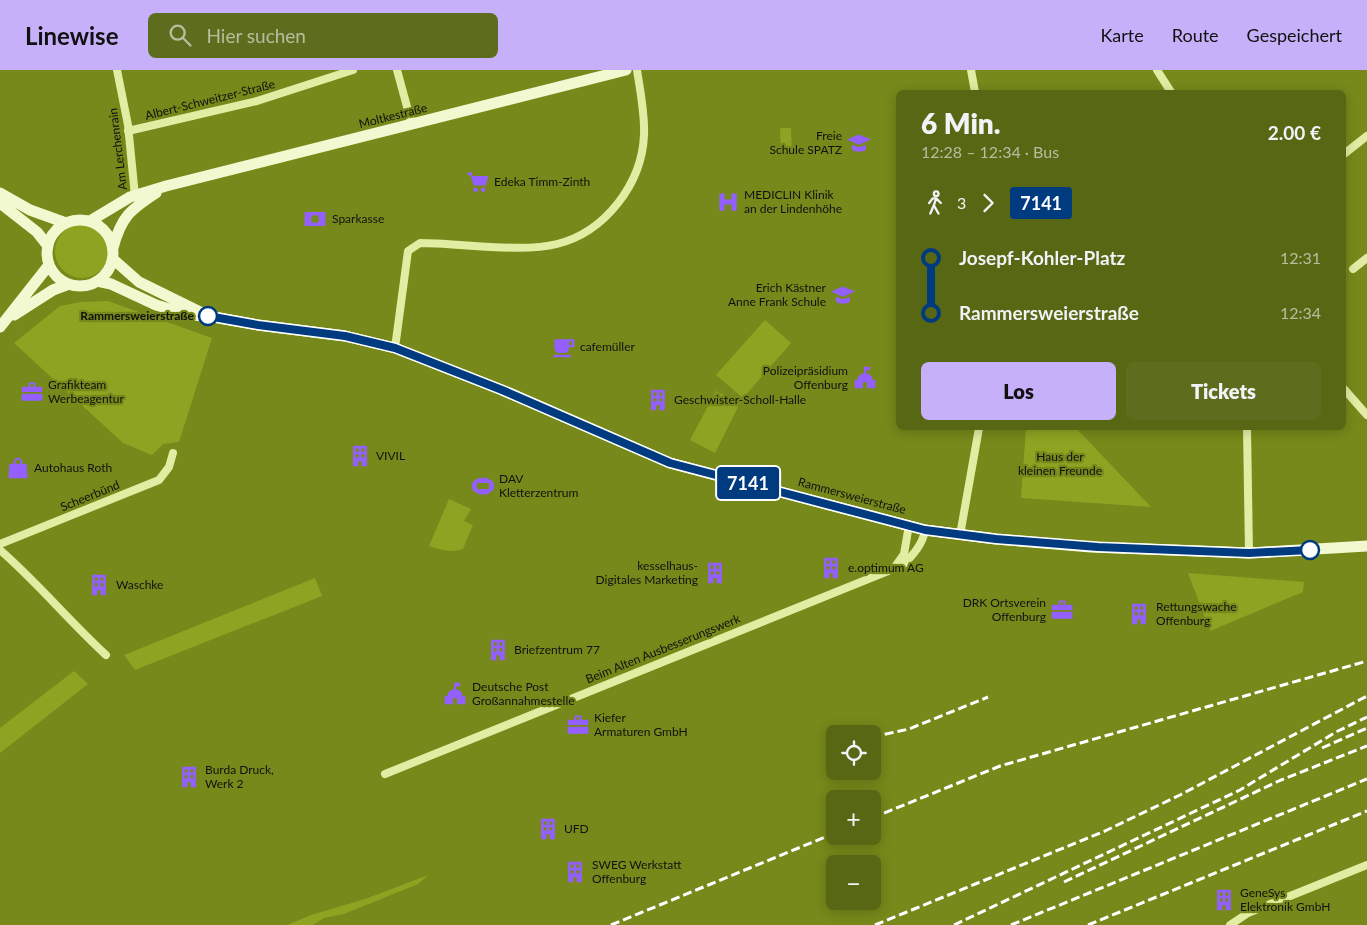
<!DOCTYPE html>
<html lang="de">
<head>
<meta charset="utf-8">
<style>
	body { margin:0; font-family:Lato,sans-serif; background:#5e6d1d; color:#f1f3f6; height:100vh; display:flex; flex-direction:column; font-size:19px; white-space:nowrap }
	* { box-sizing:border-box; margin:0 }
	p { font-size:16px; color:#b7bea0 }
	.icon { flex:none; width:28px; height:28px; fill:none; stroke:currentColor; stroke-width:2; stroke-linecap:round; stroke-linejoin:round }
	.map { position:relative; flex:1; overflow:hidden }
	.side { position:absolute; left:896px; top:20px; width:450px; height:340px; display:flex; flex-direction:column; background:#586714; border-radius:8px; box-shadow:0 2px 12px #0003 }
	.side>* { flex:none }
	.badge { padding:0 10px; border-radius:4px; font-size:18px; line-height:32px }
	.tools { position:absolute; left:826px; top:655px; display:grid; gap:10px }
	.tools a { display:grid; place-items:center; width:55px; height:55px; border-radius:8px; background:#586714; box-shadow:0 2px 12px #0003; font-size:25px }
	.map>.badge { position:absolute; translate:-50% -50%; box-shadow:0 0 0 2px #fff }
	.legs { display:flex; align-items:center; gap:8px; height:55px; padding:0 25px; font-size:16px }
	.legs p { margin-inline-start:auto }
	.summary { display:flex; align-items:center; justify-content:space-between; height:85px; padding:0 25px }
	h1 { font-size:28px; font-weight:800; line-height:38px }
	.button { display:flex; gap:10px; margin-top:auto; padding:10px 25px }
	.button a { flex:1; height:58px; border-radius:8px; background:#c7b0fa; color:#111; font-size:20px; font-weight:800; line-height:58px; text-align:center }
	.button a+a { background:#5e6d1d; color:#f1f3f6 }
	ul { padding:0 25px; list-style:none }
	li { display:flex; align-items:center; gap:18px; height:55px; font-size:19px }
	li i { display:grid; place-items:center; width:8px; height:100%; margin:0 6px; background:currentColor }
	li i::after { content:''; width:12px; height:12px; margin:-6px; border:4px solid; border-radius:50%; background:#586714 }
	li p { margin-inline-start:auto }
	li:first-child i { background:linear-gradient(#0000 50%,currentColor 0) }
	li:last-child i { background:linear-gradient(currentColor 50%,#0000 0) }
	header { display:flex; align-items:center; gap:30px; box-sizing:border-box; height:70px; padding:0 25px; background:#c7b0fa; color:#111 }
	header strong { font-size:24px }
	nav { display:flex; gap:28px; margin-inline-start:auto; font-size:18px }
	.search { width:350px; height:45px; background:#5e6d1d; display:flex; align-items:center; gap:12px; box-sizing:border-box; padding:0 18px; border-radius:8px; color:#b7bea0; font-size:19px }
	.map>svg:first-child { display:block }
</style>
</head>
<body>
<header>
<strong>Linewise</strong>
<div class="search"><svg class="icon" aria-label="search" viewBox="0 0 24 24"><circle cx="10" cy="10" r="6"/><path d="M15 15l6 6"/></svg>Hier suchen</div>
<nav><a>Karte</a><a>Route</a><a>Gespeichert</a></nav>
</header>
<div class="map">
<svg width="1367" height="855" viewBox="0 0 1367 855">
	<rect width="100%" height="100%" fill="#76891a"/>
	<path fill="#8ea322" d="M780,58h11l1,27h-11z
		M55 181a27 27 0 1 1 54 0a27 27 0 1 1-54 0Z
		M108,231l104,37 -33,104 -16,2 -11,11 -29,-12 -109,-100 46,-37 21,-4z
		M765,250l26,23 -48,55 -27,-23z
		M716,321l24,12 -25,50 -25,-13z
		M1026,358h50l75,79 -130,-9z
		M449,429l22,10 -7,12 9,4 -10,24c-12,4 -22,1 -34,-3z
		M1188,503l116,9 -1,10 -93,39z
		M315,508l7,18 -187,74 -11,-15z
		M74,601l14,13 -88,69v-25z
		M428,805l-10,9 -74,30 -20,4 -11,7h-26l24,-10 57,-17z"/>
	<g fill="none" stroke-linecap="round" stroke-linejoin="round">
		<path stroke="#e1eda3" stroke-width="8" d="M117,0l11,55 7,71
			M397,0l15,55
			M971,0l4,22
			M1157,0l14,22
			M128,61l129,-30 96,-31
			M1344,84l23,-18
			M1353,199l14,-11
			M395,278l13,-97 12,-8c38,0 102,10 137,1 48,-12 85,-60 87,-109 1,-21 -4,-45 -7,-65
			M1344,319l23,26
			M1247,358l2,125
			M960,465l19,-107
			M0,474l159,-64 10,-13 4,-14
			M0,480c38,33 69,71 106,105
			M894,498l10,-14 5,-29
			M385,704l518,-209c10,-10 20,-21 22,-35
			M1230,855l18,-12 119,-48"/>
		<path stroke="#f2f9d0" stroke-width="11" d="M0,123l30,17 36,13
			M0,133l37,29 11,14
			M47 183a33 33 0 1 1 66 0a33 33 0 1 1-66 0Z
			M90,151l40,-24 36,-11 460,-116
			M113,178c8,-31 17,-38 43,-55
			M113,189l26,23 65,32
			M97,211l14,3 45,21 33,10 19,1 50,9 87,11 50,12 107,42 168,73 255,67 71,9 95,8 158,6 118,-7
			M14,245l39,-25 16,-6
			M0,257l49,-62"/>
		<path stroke="#fff" stroke-width="3" stroke-dasharray="9 4" stroke-linecap="butt" d="M872,667l37,-8 79,-32
			M1322,678l45,-20
			M872,748l128,-52 367,-105
			M1064,812l217,-102 86,-34
			M611,855l224,-92
			M875,855l230,-94 75,-36 187,-99
			M954,855l286,-135 96,-58 31,-15
			M1011,855l356,-146
			M1088,855l279,-114"/>
	</g>
	<g fill="none" stroke-linecap="round" stroke-linejoin="round">
		<g stroke="#fff" stroke-width="11">
			<path id="line-1" d="M208,246l50,9 87,11 50,12 107,42 168,73 255,67 71,9 102,8 151,6 61,-3"/>
		</g>
		<use href="#line-1" stroke="#003b80" stroke-width="8"/>
	</g>
	<defs>
		<g id="school-bare" transform="scale(1.725)"><path d="M0-5L7-2L0 1L-7-2ZM-4 1L0 2.5L4 1V4Q0 6-4 4Z" fill="#935fff" stroke="#76891a" stroke-width="2.5" paint-order="stroke"/></g>
		<g id="supermarket-bare" transform="scale(1.725)"><path d="M-6-5.5h2.5l.6 2H6L4.5 2H-2.5L-4.4-4H-6ZM-1.5 3.2a1.3 1.3 0 1 0 .1 0ZM3 3.2a1.3 1.3 0 1 0 .1 0Z" fill="#935fff" stroke="#76891a" stroke-width="2.5" paint-order="stroke"/></g>
		<g id="hospital-bare" transform="scale(1.725)"><path d="M-5-5h3v3.5h4V-5h3V5h-3V1.5h-4V5h-3Z" fill="#935fff" stroke="#76891a" stroke-width="2.5" paint-order="stroke"/></g>
		<g id="bank-bare" transform="scale(1.725)"><path d="M-6-4H6V4H-6ZM0-2.3a2.3 2.3 0 1 0 0 4.6a2.3 2.3 0 1 0 0-4.6Z" fill="#935fff" stroke="#76891a" stroke-width="2.5" paint-order="stroke"/></g>
		<g id="cafe-bare" transform="scale(1.725)"><path d="M-5.5-4.5H6V0H3Q3 3.5 0 3.5H-2.5Q-5.5 3.5-5.5 0ZM3-3.2v2h1.7v-2ZM-6 4.5H4V6H-6Z" fill="#935fff" stroke="#76891a" stroke-width="2.5" paint-order="stroke"/></g>
		<g id="civic-bare" transform="scale(1.725)"><path d="M-.6-6.5H3V-4.5H.6V-3L4-1V1h2V6H-6V1h2V-1L-.6-3ZM-1.2 2.5V6h2.4V2.5Z" fill="#935fff" stroke="#76891a" stroke-width="2.5" paint-order="stroke"/></g>
		<g id="office-bare" transform="scale(1.725)"><path d="M-6-3h4V-5.5h4V-3h4V5H-6ZM-1-4.5V-3h2v-1.5ZM-6 0V1H6V0Z" fill="#935fff" stroke="#76891a" stroke-width="2.5" paint-order="stroke"/></g>
		<g id="building-bare" transform="scale(1.725)"><path d="M-4-6H4V6H1V3H-1V6H-4ZM-2.5-4.3h1.7v1.8h-1.7ZM.8-4.3h1.7v1.8H.8ZM-2.5-1h1.7V.8h-1.7ZM.8-1h1.7V.8H.8Z" fill="#935fff" stroke="#76891a" stroke-width="2.5" paint-order="stroke"/></g>
		<g id="shop-bare" transform="scale(1.725)"><path d="M-5-2.5h2.3a2.7 3.5 0 0 1 5.4 0H5L5.5 6h-11ZM-1.5-2.5h3a1.5 2.3 0 0 0-3 0Z" fill="#935fff" stroke="#76891a" stroke-width="2.5" paint-order="stroke"/></g>
		<g id="stadium-bare" transform="scale(1.725)"><path d="M0-5a6.5 5 0 1 0 0 10a6.5 5 0 1 0 0-10ZM-3.5-1.8h7v3.6h-7Z" fill="#935fff" stroke="#76891a" stroke-width="2.5" paint-order="stroke"/></g>
	</defs>
	<g fill-rule="evenodd">
		<use href="#school-bare" x="859" y="73"/>
		<use href="#supermarket-bare" x="478" y="112"/>
		<use href="#hospital-bare" x="728" y="132"/>
		<use href="#bank-bare" x="315" y="149"/>
		<use href="#school-bare" x="843" y="225"/>
		<use href="#cafe-bare" x="564" y="277"/>
		<use href="#civic-bare" x="865" y="308"/>
		<use href="#office-bare" x="32" y="322"/>
		<use href="#building-bare" x="658" y="330"/>
		<use href="#building-bare" x="360" y="386"/>
		<use href="#shop-bare" x="18" y="398"/>
		<use href="#stadium-bare" x="483" y="416"/>
		<use href="#building-bare" x="831" y="498"/>
		<use href="#building-bare" x="715" y="503"/>
		<use href="#building-bare" x="99" y="515"/>
		<use href="#office-bare" x="1062" y="540"/>
		<use href="#building-bare" x="1139" y="544"/>
		<use href="#building-bare" x="498" y="580"/>
		<use href="#civic-bare" x="455" y="624"/>
		<use href="#office-bare" x="578" y="655"/>
		<use href="#building-bare" x="189" y="707"/>
		<use href="#building-bare" x="548" y="759"/>
		<use href="#building-bare" x="575" y="802"/>
		<use href="#building-bare" x="1224" y="830"/>
	</g>
	<g fill="#fff" stroke="#003b80" stroke-width="2.5">
		<circle cx="208" cy="246" r="9"/>
		<circle cx="1310" cy="480" r="9"/>
	</g>
	<g text-anchor="middle" stroke-width="4.5" stroke-linejoin="round" paint-order="stroke">
		<g font-size="12" fill="#111" stroke="#76891a">
			<text transform="translate(210 30) rotate(-14)" y="4">Albert-Schweitzer-Straße</text>
			<text transform="translate(393 46) rotate(-14)" y="4">Moltkestraße</text>
			<text transform="translate(118 79) rotate(-97)" y="4">Am Lerchenrain</text>
			<text transform="translate(90 426) rotate(-22)" y="4">Scheerbünd</text>
			<text transform="translate(852 426) rotate(15)" y="4">Rammersweierstraße</text>
			<text transform="translate(663 579) rotate(-22)" y="4">Beim Alten Ausbesserungswerk</text>
		</g>
		<g font-size="12" fill="#111" stroke="#76891a" text-anchor="start">
			<text x="842" y="70" text-anchor="end">Freie<tspan x="842" dy="14">Schule SPATZ</tspan></text>
			<text x="494" y="116">Edeka Timm-Zinth</text>
			<text x="744" y="129">MEDICLIN Klinik<tspan x="744" dy="14">an der Lindenhöhe</tspan></text>
			<text x="332" y="153">Sparkasse</text>
			<text x="826" y="222" text-anchor="end">Erich Kästner<tspan x="826" dy="14">Anne Frank Schule</tspan></text>
			<text x="580" y="281">cafemüller</text>
			<text x="848" y="305" text-anchor="end">Polizeipräsidium<tspan x="848" dy="14">Offenburg</tspan></text>
			<text x="48" y="319">Grafikteam<tspan x="48" dy="14">Werbeagentur</tspan></text>
			<text x="674" y="334">Geschwister-Scholl-Halle</text>
			<text x="376" y="390">VIVIL</text>
			<text x="34" y="402">Autohaus Roth</text>
			<text x="499" y="413">DAV<tspan x="499" dy="14">Kletterzentrum</tspan></text>
			<text x="698" y="500" text-anchor="end">kesselhaus-<tspan x="698" dy="14">Digitales Marketing</tspan></text>
			<text x="848" y="502">e.optimum AG</text>
			<text x="116" y="519">Waschke</text>
			<text x="1046" y="537" text-anchor="end">DRK Ortsverein<tspan x="1046" dy="14">Offenburg</tspan></text>
			<text x="1156" y="541">Rettungswache<tspan x="1156" dy="14">Offenburg</tspan></text>
			<text x="514" y="584">Briefzentrum 77</text>
			<text x="472" y="621">Deutsche Post<tspan x="472" dy="14">Großannahmestelle</tspan></text>
			<text x="594" y="652">Kiefer<tspan x="594" dy="14">Armaturen GmbH</tspan></text>
			<text x="205" y="704">Burda Druck,<tspan x="205" dy="14">Werk 2</tspan></text>
			<text x="564" y="763">UFD</text>
			<text x="592" y="799">SWEG Werkstatt<tspan x="592" dy="14">Offenburg</tspan></text>
			<text x="1240" y="827">GeneSys<tspan x="1240" dy="14">Elektronik GmbH</tspan></text>
		</g>
		<g font-size="12" font-weight="bold" fill="#111" stroke="#76891a" text-anchor="end">
			<text x="194" y="250">Rammersweierstraße</text>
		</g>
		<g font-size="12" fill="#111" stroke="#76891a">
			<text x="1060" y="391">Haus der<tspan x="1060" dy="14">kleinen Freunde</tspan></text>
		</g>
	</g>
</svg>
<div class="tools">
<a><svg class="icon" aria-label="locate" viewBox="0 0 24 24"><circle cx="12" cy="12" r="6"/><path d="M12 2v4M12 18v4M2 12h4M18 12h4"/></svg></a>
<a>+</a>
<a>−</a>
</div>
<b class="badge" style="left:748px;top:413px;background:#003b80;color:#fff">7141</b>
<section class="side">
<div class="summary"><div><h1>6 Min.</h1><p>12:28 – 12:34 · Bus</p></div><b>2.00 €</b></div>
<div class="legs"><svg class="icon" aria-label="walk" viewBox="0 0 24 24"><circle cx="13" cy="4" r="2"/><path d="M13 8l-2 6 4 7M11 14l-3 7M7 12l3-4h3l4 4"/></svg>3<svg class="icon" aria-label="forward" viewBox="0 0 24 24"><path d="M9 5l7 7-7 7"/></svg><b class="badge" style="background:#003b80;color:#fff">7141</b></div>
<ul>
<li><i style="color:#003b80"></i><b>Josepf-Kohler-Platz</b><p>12:31</p></li>
<li><i style="color:#003b80"></i><b>Rammersweierstraße</b><p>12:34</p></li>
</ul>
<div class="button"><a>Los</a><a>Tickets</a></div>
</section>
</div>
</body>
</html>
